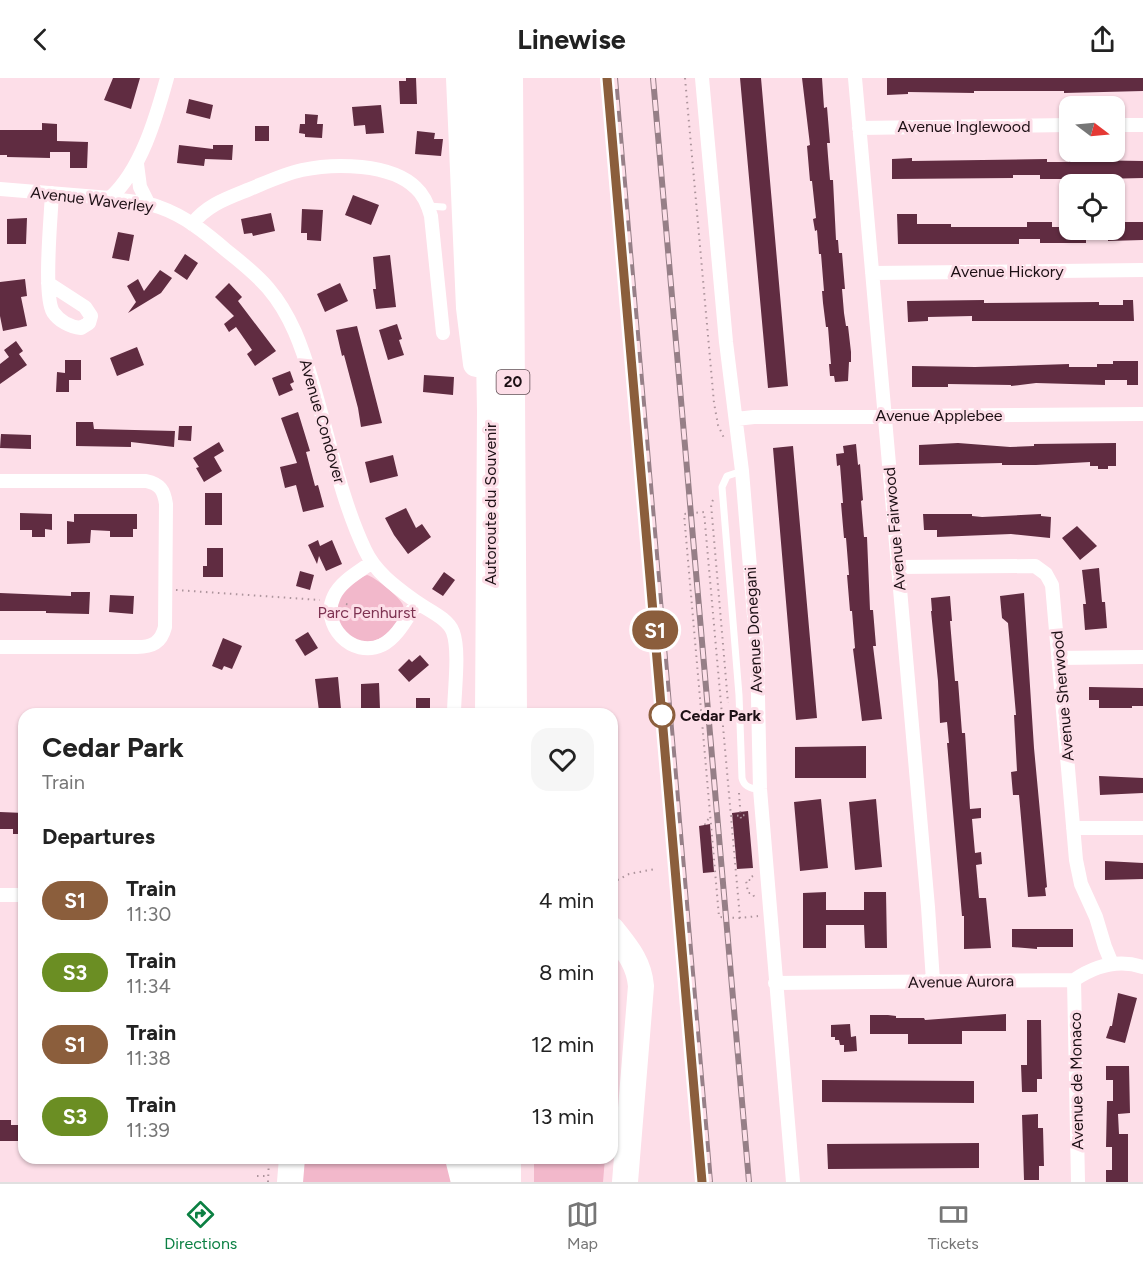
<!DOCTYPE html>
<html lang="en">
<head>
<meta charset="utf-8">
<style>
	body { margin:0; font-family:Figtree,sans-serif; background:#f6f6f6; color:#222; height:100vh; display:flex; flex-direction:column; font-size:22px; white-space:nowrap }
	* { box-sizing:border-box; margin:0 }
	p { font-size:20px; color:#767676 }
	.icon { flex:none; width:33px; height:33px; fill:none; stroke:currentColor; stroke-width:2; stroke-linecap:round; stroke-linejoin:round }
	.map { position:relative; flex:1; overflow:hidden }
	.side { position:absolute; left:18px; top:630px; width:600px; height:456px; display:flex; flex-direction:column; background:#fff; border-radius:18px; box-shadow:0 2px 4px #0004 }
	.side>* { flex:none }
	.badge { padding:0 12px; border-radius:20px; font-size:21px; line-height:39px }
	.needle { width:39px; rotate:106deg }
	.controls { position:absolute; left:1059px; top:18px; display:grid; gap:12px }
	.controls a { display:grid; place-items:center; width:66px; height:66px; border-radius:12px; background:#fff; box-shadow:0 2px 4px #0004; font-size:30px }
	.map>.badge { position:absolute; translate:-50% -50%; box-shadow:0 0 0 3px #fff }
	h2 { padding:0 24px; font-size:22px; line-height:54px }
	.round { display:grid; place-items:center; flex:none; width:63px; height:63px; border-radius:18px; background:#f6f6f6 }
	.summary { display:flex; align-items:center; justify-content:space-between; height:102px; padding:0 24px }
	h1 { font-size:28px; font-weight:700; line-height:45px }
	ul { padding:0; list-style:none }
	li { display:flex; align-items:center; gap:18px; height:72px; padding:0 24px }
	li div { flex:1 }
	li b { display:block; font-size:22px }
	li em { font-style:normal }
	li .badge { min-width:66px; font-weight:700; text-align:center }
	header { display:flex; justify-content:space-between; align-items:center; height:78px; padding:0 24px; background:#fff; font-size:27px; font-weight:700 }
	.tab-bar { display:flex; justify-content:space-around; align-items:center; height:84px; border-top:2px solid #e0e0e0; background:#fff; font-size:16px; color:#767676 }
	.tab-bar a { display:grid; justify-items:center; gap:3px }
	.tab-bar .active { color:#0b8043 }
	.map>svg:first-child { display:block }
</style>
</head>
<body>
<header><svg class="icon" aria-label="back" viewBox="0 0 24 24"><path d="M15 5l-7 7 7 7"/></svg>Linewise<svg class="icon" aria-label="share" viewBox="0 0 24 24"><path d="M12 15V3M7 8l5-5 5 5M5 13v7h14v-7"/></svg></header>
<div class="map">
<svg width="1143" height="1104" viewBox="0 0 1143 1104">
	<rect width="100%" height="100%" fill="#fddee8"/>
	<path fill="#f2b8cb" d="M367,497c8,2 33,22 36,30 2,6 -3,12 -6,17 -35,51 -85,-9 -46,-37 6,-4 10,-8 16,-10z
		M303,1080h146l8,24h-155z
		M534,1080h71l-2,24h-69z"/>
	<path fill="#602c41" d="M113,0h27l-9,31 -27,-9z
		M406,0h10l1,26h-17l-1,-23h7z
		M740,0h21l27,308 -20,2z
		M802,0h20l2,30 3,-1 3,36h-3l1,13 2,24h3l3,60h2l1,13h3l3,36h-3l2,24 2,13h2l3,26v10h-2l-1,19 -13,1 -1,-6h-4l-1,-12h2l-3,-37h-2l-3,-24 -1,-12h2l-3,-37h-2l-2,-24 -2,1 -2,-12 3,-1 -4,-37h-2l-3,-35 3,-1z
		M887,0h256v13l-79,2v-2h-90v2l-66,-1v2l-21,1z
		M189,21l24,6 -3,14 -24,-6z
		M381,27l3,28 -18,1 -1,-9 -11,1 -2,-19z
		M305,36l13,1 -1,9h6l-1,14 -17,-1v-3l-6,-1 1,-9h5z
		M42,45l15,1v17l31,1 -1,26h-17v-16h-20v6l-43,-1v-2h-7v-25h42z
		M255,48h14v15h-14z
		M417,53l18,2 -1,6h9l-2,17 -26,-2z
		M179,67l34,4v-4h20l-1,15 -27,-1 -1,7 -27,-3z
		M912,80v3l135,-2v3h22v-4h12v2l62,1v17l-42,1v-2h-20v2l-19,2v-2h-22v-4h-27v3l-121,1v-20z
		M353,117l26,10 -8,20 -26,-10z
		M302,131l21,1 -2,31 -14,-1v-7h-6z
		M271,135l4,18 -22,5 -1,-3 -8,1 -3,-15z
		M897,136h20v10h34v3h76v-5h25v5h18v3h44v-8h29v18l-35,1v-2h-22v4h-46v-4h-21v5h-121z
		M27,140l-1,26h-19v-25z
		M118,154l16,3 -5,26 -17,-3z
		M185,176l13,9 -11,17 -13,-9z
		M390,177l6,52 -20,2 -3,-20h3l-3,-32z
		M160,192l12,8 -11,15 -33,20 8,-11 -9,-16 11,-7 6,12z
		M25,201l2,17 -6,1 6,29 -24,5 -3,-15v-34z
		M229,205l13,14 -4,4 38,50 -21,15 -8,-12 5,-4 -16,-23 -7,5 -5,-8 10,-8 -19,-19z
		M340,205l8,18 -23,11 -8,-18z
		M984,222v3l115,-1v3h24v-5h10l1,21h-162v-5l-44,1v4l-20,1 -1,-21z
		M397,246l5,15 -3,1 5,15 -16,5 -9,-30z
		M357,248l25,97 -21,4 -3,-19 -14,-53 -2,1 -6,-26z
		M16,263l7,10 -4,3 8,11 -27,19v-20l9,-7 -5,-7z
		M137,269l7,18 -27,11 -7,-18z
		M65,282h16v20h-12v12h-13l1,-20 8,1z
		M1113,283h25v24h-11v-5h-22v5l-69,-2 -25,3v-1l-63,-1v3h-36v-21l63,1 94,-3v3h28v-3h16z
		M290,293l4,11 -4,2 3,6 -14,6 -7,-18z
		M424,297l30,2 -1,18 -30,-3z
		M298,334l12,39 -4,1 9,34 3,-1 6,22 -21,5 -7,-27 -11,3 -5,-21 17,-4 -16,-45z
		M76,344h17l1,7 81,2 -1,16 -43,-5v5l-55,-1z
		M179,348h13l-1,15 -13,-1z
		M1,356l30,1v14l-31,-1z
		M219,364l5,9 -10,6 8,14 -18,11 -8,-14 3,-1 -6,-9z
		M958,365l52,4 24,-1v-2l82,-1v23h-8v3h-10v-3h-8v-4l-54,3h-34v-2l-83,2v-20z
		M856,366l2,21 2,-1 3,36 -2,1 3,36h3l3,73h3l3,36h-3l9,73 -20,2 -9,-72 2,-1 -3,-37h-2l-3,-36h2l-3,-37h-2l-2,-23 -1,-12h2l-3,-38 -3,1 -1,-12 8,-1 -1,-7z
		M793,368l24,272 -21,2 -23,-272z
		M393,377l5,21 -28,7 -5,-21z
		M205,415h17v32h-17z
		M406,430l10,20 6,-4 9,13 -23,17 -14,-19 -9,-17z
		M20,435l32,1v16l-7,-1v8h-13v-7h-12z
		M74,436h63v15h-4v8h-23v-6l-19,-1 -1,13 -23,1v-23l7,1z
		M923,436h49v2l10,1 59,-3v2l10,1 -1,21 -39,-4 -74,3v-7h-13z
		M1077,448l20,20 -17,14 -18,-22z
		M318,462l2,6 12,-6 10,24 -16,7 -7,-15 -2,8 -9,-19z
		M207,470h16v29h-20v-11h4z
		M1099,490l3,34h3l2,26 -22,2 -2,-26h3l-4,-34z
		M300,493l14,4 -4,15 -14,-4z
		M444,494l11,8 -12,16 -11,-7z
		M71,514h19l-1,22 -43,-1v-2h-46v-18l71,3z
		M1024,515l10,155 13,139 -2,1 1,8 -18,1 -9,-102h-6l-2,-23 6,-1 -3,-56h2l-8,-92 -6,-5 -2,-22z
		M110,517l24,1 -1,18 -24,-2z
		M950,518l2,25h-2l5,60h3l4,52h3l5,76 11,-1v10l-9,1 3,34 6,-1 1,12 -6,1 3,33h7l5,50 -27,1v-33h-2l-15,-173h2l-2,-21 -7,1 -2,-42 -7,-70h1l-1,-13z
		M308,554l10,16 -13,8 -10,-16z
		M223,560l19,8 -10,23 -8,-3 -2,4 -10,-4z
		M420,577l9,10 -20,17 -11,-12 11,-11 3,3z
		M338,599l3,32 -22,2 -4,-32z
		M379,605l1,26h-19v-25z
		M1089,609l54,1v18h-11v2h-33v-8h-10z
		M416,620h14v16h-14z
		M866,668v32h-71v-31z
		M1099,698l44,2v15l-43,2z
		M821,721l7,69 -28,3 -6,-69z
		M876,721l6,68 -27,3 -6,-68z
		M748,733l5,57 -16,1 -5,-56z
		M0,734l24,1v21h-11v-5h-13z
		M710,746l4,48 -11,1 -4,-47z
		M1105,783l38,2v16l-38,1z
		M826,814v18h38v-18h22l1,56h-22l-1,-23h-38v23h-23v-55z
		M1012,851h61v18h-36v2l-25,-2z
		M1118,915l19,5 -12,45 -19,-5 4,-12h2z
		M1006,936v17h-44v13h-54v-10h-38v-19h18l8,1v2h28l1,2z
		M1027,942h14l1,59h-5v13h-15l-1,-27h6z
		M850,946l1,13 5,-1 1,15 -13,1v-7h-4l-1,-5h-4v-3h-4v-12z
		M1106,988h23l1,47 -12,1 1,20h9v48h-22v-12h6v-23h-6l1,-46h6v-21h-7z
		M822,1002l152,1v22l-152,-1z
		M1038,1036v14h5l1,38h-5v14h-15l-2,-65z
		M0,1042h11v5h13v16h-24z
		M979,1065v25l-151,1 -1,-25z"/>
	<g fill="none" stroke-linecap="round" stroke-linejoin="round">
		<path stroke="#ad949c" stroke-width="2" stroke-dasharray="1.5 4.5" stroke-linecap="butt" d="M685,0l29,325 4,22 6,13
			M713,422l-2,4 17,199
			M176,512l144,10
			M346,526l23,6h28
			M739,715l2,27
			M731,738l17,-1
			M705,747v-3l5,-4
			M753,798l-2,1v3h-5l2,13h4l3,5
			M612,805l17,-9 26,-5
			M740,840l-21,-1 -35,-403 20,-2 36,406 18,-2
			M257,1098h11
			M268,1104l1,-24"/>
		<path stroke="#fff" stroke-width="7" d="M428,128l15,1
			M742,393l-15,5 -5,11 17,208 3,83c2,9 9,11 18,11"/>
		<path stroke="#fff" stroke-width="14" d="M702,0l24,264 16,129 15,181 3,137 33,393
			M855,0l73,829 5,74
			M1114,47h29
			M859,50l211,-3
			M137,86l3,23 8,16
			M0,111l110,9c16,4 33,3 49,9 26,9 47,26 68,44 14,11 29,23 41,37 23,27 34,59 44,93 17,56 28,116 53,169 10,22 31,37 50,51 12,9 33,17 38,31 7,19 1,61 1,82
			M110,120c31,-28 46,-80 57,-120
			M192,146c16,-20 36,-26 58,-35 17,-7 34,-15 52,-19 32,-7 89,-7 114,18 8,7 12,17 15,28l12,117
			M872,195l271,-3
			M48,205l37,24 6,9 -2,7 -8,5c-11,-1 -22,-7 -28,-16 -10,-17 -2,-95 -1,-119
			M736,341l18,-2 389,-3
			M0,403h146c14,3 18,9 20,23l-1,123c-4,16 -13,20 -28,20h-137
			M372,484c-13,10 -31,19 -38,34 -14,29 18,63 48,49 16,-8 25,-28 35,-42
			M897,489l138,-1 11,8 6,11 24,275 5,24 15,33 9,30 7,17
			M1058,580l85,-1
			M1073,750h70
			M0,817h24
			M1074,902l4,202
			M775,905l299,-3c22,-15 45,-21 69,-13"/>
		<path stroke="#fff" stroke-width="26" d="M459,0l10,230 7,56
			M484,0l6,333 -2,303
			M510,0l4,636
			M612,852c14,18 27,32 29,56l-16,196
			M458,1080l6,24
			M290,1104l2,-24
			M483,1104v-24
			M508,1104v-24"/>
		<g stroke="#967f87" stroke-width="6">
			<path id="rail" d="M615,0l95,1104
				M653,0l96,1104"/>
		</g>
		<use href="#rail" stroke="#fddee8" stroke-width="4" stroke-dasharray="11" stroke-linecap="butt"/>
	</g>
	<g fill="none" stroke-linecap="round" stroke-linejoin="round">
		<g stroke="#fff" stroke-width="14">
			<path id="line" d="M607,0l95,1104"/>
		</g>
		<use href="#line" stroke="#8b5e3c" stroke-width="9"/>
	</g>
	<circle fill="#fff" stroke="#8b5e3c" stroke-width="3" cx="662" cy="637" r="12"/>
	<g text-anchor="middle" stroke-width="6" stroke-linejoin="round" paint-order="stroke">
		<rect fill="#fddee8" stroke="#604e54" stroke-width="1.5" x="496.5" y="292" width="33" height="24" rx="4.5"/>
		<g font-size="15" font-weight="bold" fill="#1d1015">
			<text x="513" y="309">20</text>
		</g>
		<g font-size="16" fill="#1d1015" stroke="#fddee8">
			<text x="964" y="54">Avenue Inglewood</text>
			<text transform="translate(92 121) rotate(7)" y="6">Avenue Waverley</text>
			<text x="1007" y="199">Avenue Hickory</text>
			<text x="939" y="343">Avenue Applebee</text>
			<text transform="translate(323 343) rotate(74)" y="6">Avenue Condover</text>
			<text transform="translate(490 426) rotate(-90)" y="6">Autoroute du Souvenir</text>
			<text transform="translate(894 451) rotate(-95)" y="6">Avenue Fairwood</text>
			<text transform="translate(753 552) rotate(-93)" y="6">Avenue Donegani</text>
			<text transform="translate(1062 618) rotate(-95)" y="6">Avenue Sherwood</text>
			<text transform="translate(961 903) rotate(-1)" y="6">Avenue Aurora</text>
			<text transform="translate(1076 1003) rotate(-91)" y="6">Avenue de Monaco</text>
		</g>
		<g font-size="16" fill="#7e3352" stroke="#fddee8">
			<text x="367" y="540">Parc Penhurst</text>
		</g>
		<g font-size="16" font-weight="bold" fill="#1d1015" stroke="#fddee8" text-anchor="start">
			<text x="680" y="643">Cedar Park</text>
		</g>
	</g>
</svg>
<div class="controls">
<a><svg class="needle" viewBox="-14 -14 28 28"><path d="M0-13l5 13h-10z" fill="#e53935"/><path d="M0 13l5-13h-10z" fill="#767676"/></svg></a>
<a><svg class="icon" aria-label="locate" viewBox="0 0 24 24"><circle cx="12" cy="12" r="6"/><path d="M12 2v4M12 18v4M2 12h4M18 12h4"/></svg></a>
</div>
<b class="badge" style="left:655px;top:552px;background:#8b5e3c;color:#fff">S1</b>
<section class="side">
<div class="summary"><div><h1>Cedar Park</h1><p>Train</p></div><a class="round"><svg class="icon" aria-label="heart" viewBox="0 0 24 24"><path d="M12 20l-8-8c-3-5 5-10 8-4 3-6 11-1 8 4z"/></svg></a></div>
<h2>Departures</h2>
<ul>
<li><span class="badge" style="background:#8b5e3c;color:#fff">S1</span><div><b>Train</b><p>11:30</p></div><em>4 min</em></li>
<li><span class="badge" style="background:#6b8e23;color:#fff">S3</span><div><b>Train</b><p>11:34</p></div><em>8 min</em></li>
<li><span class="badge" style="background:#8b5e3c;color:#fff">S1</span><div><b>Train</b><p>11:38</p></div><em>12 min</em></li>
<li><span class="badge" style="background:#6b8e23;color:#fff">S3</span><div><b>Train</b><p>11:39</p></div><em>13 min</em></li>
</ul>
</section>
</div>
<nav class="tab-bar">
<a class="active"><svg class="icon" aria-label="directions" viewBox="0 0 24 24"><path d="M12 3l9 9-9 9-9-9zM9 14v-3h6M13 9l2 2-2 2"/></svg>Directions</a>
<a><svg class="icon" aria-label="map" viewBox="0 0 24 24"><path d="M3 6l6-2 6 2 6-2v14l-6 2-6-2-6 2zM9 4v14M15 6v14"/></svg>Map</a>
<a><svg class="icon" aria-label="tickets" viewBox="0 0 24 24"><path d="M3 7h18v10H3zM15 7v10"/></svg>Tickets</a>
</nav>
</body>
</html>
